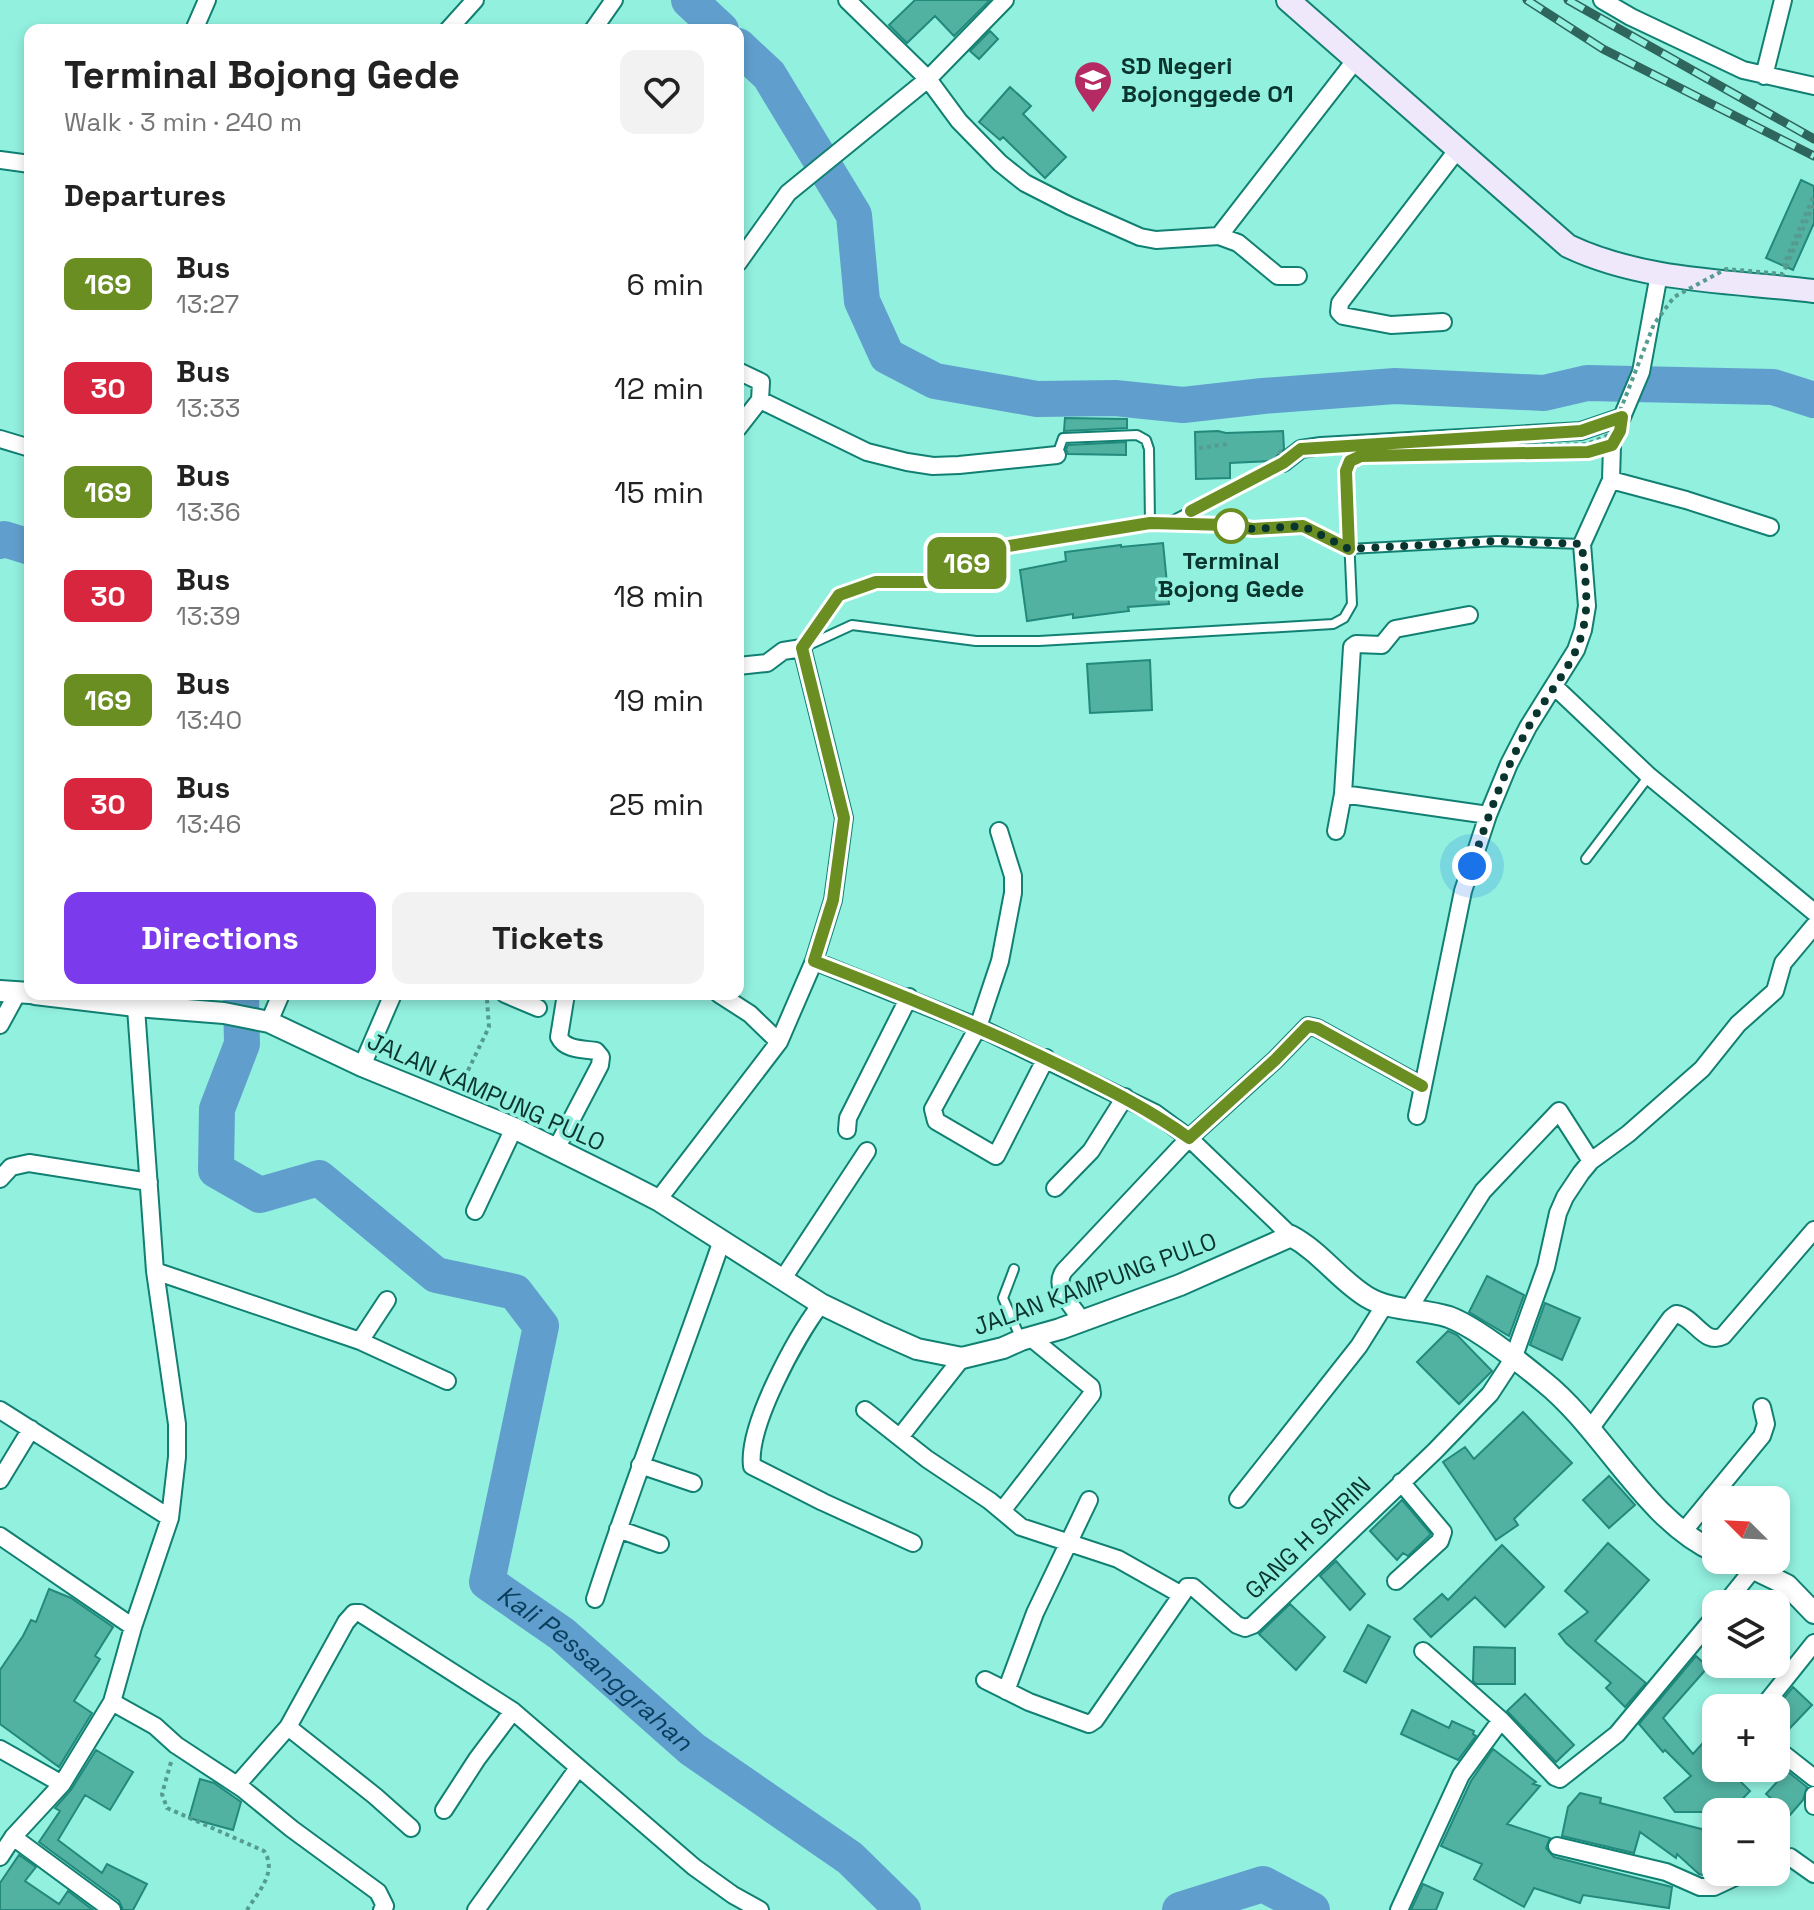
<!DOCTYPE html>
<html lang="en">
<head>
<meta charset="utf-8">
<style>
	body { margin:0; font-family:"Space Grotesk",sans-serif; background:#f2f2f2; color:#222; height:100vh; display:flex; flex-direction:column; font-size:30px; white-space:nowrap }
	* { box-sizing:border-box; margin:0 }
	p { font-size:26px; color:#767676 }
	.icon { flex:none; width:44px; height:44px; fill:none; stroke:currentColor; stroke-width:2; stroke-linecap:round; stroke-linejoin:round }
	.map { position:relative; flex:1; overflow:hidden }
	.side { position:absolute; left:24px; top:24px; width:720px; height:976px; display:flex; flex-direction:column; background:#fff; border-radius:16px; box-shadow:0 4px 12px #0003 }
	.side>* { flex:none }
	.badge { padding:0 16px; border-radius:12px; font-size:28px; line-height:52px }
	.needle { width:52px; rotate:294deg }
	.buttons { position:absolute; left:1702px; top:1486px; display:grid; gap:16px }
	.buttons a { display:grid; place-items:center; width:88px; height:88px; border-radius:16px; background:#fff; box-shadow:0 4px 12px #0003; font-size:40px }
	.you { position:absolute; width:40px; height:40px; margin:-20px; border:6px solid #fff; border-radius:50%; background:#1a73e8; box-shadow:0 0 0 12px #1a73e833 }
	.map>.badge { position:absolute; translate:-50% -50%; box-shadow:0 0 0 4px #fff }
	h2 { padding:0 40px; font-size:30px; line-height:72px }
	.round { display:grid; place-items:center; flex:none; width:84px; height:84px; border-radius:16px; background:#f2f2f2 }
	.headline { display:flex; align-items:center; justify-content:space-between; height:136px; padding:0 40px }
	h1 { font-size:38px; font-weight:800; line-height:60px }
	.action { display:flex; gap:16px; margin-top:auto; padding:16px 40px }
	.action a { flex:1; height:92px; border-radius:16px; background:#7c3aed; color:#fff; font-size:32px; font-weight:800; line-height:92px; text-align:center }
	.action a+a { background:#f2f2f2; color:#222 }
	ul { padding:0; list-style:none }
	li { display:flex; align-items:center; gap:24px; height:104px; padding:0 40px }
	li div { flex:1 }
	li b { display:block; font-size:30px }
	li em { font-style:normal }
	li .badge { min-width:88px; font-weight:700; text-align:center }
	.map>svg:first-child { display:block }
</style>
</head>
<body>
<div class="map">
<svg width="1814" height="1910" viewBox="0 0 1814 1910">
	<rect width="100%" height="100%" fill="#92f0df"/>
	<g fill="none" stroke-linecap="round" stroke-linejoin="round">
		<g stroke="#609fcd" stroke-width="36">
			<path d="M689,0l32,30"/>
			<path d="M738,46l31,29 85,140 8,86 25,55 48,25 102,18 78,-1 68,7 80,-9 132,-10 149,7 43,-10 186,4 41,13"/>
			<path d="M0,541l4,-2 26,8"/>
			<path id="s1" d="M241,994l1,50 -25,65 -1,61 44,25 59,-17 117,97 79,17 26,34 -54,256 75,52 130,115 158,109 53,52"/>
			<path d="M1180,1910l83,-26 49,26"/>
		</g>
	</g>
	<path fill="#52b2a2" stroke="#22897b" stroke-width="2" d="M915,0h75l-36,36 -19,-20 -28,27 -18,-18z
		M990,31l8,8 -19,20 -9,-8z
		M1010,87l21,19 -8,8 43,43 -21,21 -42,-41 -3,3 -21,-18z
		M1801,180l13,6v37l-21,47 -27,-12z
		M1065,418l62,1v9l-63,3z
		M1218,431l8,2 57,-2 1,18 -12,12 -42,2v15l-34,1 -1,-47z
		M1126,442v13l-58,-1 -2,-5 2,-4z
		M1163,543l6,61 -41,3 1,4 -56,7v-4l-46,7 -7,-51 46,-9 -1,-9 56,-7v2z
		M1150,660l2,50 -62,3 -3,-49z
		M1487,1276l37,19 -15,41 -40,-24z
		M1545,1303l35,15 -18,42 -32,-15z
		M1448,1331l9,4 35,36 -33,33 -42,-42z
		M1523,1412l49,51 -58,56 4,6 -22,15 -53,-78 22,-15 9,12z
		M1609,1476l26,29 -26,23 -26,-28z
		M1402,1500l29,34 -23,22 -5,-3 -6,7 -27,-29z
		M1608,1543l41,37 -54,61 51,42 -21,24 -19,-19 5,-5 -45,-40 -7,-9 29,-22 -23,-21z
		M1502,1545l42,42 -39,40 -30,-30 -44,40 -17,-18 28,-25 6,6z
		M1336,1561l29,33 -15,16 -30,-34z
		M49,1589l22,9 42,29 -18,29 5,3 -26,42 18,12 -33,54 -59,-43v-54l23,-34 8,-16 5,2z
		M1290,1604l35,33 -29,33 -37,-36z
		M1368,1625l22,12 -24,46 -22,-12z
		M1474,1647l41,1v36h-39l-3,-3z
		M1696,1656l12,11 -45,51 30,36 9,-10 14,13v11h11l23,23 -20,21h-55l-11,-14 27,-22 -26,-26 -2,2 -24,-28z
		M1793,1687l19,18 -22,23 -14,-13v-7z
		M1525,1694l49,51 -18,17 -49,-51z
		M1412,1710l37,18 3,-7 22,10 -1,3 3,2 -18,24 -57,-26z
		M1493,1749l43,33 -3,2 7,2 -33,38 43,14 -4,10 8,9 118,30 -3,21 -86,-13 -3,8 -46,-15 -10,19 -50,-28 8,-15 -41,-18 30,-65z
		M96,1750l37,22 -23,38 -25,-15 -27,45 44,33 5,-9 40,20 -14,26h-10l-4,-9 -80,-59 21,-31 -5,-3 16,-18z
		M1787,1771l20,16 -4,13 -13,15 -24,-21z
		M200,1779l14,4 27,19 -8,28 -44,-12z
		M1580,1793l21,5 -1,5 109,28 7,8v29l-9,8 -8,-2 -22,-20 -1,4 -36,-26 -6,21 -72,-17 6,-29z
		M19,1855l17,12 -11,14 34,23 9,-13 25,19h-93v-27z
		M1423,1884l20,9 -7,17h-25z"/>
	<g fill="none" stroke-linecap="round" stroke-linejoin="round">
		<g stroke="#118072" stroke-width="12">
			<path id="service" d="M1057,455l6,-17 74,-3 9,5 3,9 1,74
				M1168,523l115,-60
				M802,647l37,-52 37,-13h56l24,-9 28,-23 166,-27 77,2 26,4 50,-3 46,23 148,-8 85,3
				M802,648l50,-23 124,16h63l294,-17 11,-6 8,-14 -6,-133 4,-10 11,-5 227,-4 24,-7 8,-14 2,-14
				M1586,859l63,-83
				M1014,1269l-11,29 18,41"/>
		</g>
		<g stroke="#118072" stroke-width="20">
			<path id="minor" d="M847,0l81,79 31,42 41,42 25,20 45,23 70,31 16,3 63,-4 138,-178
				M1602,0l29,17 112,53 71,16
				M194,30l13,-30
				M448,30l27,-30
				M593,30l21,-30
				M1764,76l19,-76
				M0,160l30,4
				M1219,236l19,7 40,33h20
				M738,263l50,-70 140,-114 77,-79
				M1443,322l-52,3 -48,-9 -4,-4 1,-9 118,-154
				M738,371l23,11 -1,18 107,52 40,10 26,4 26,-1 98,-10
				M738,428l22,-28
				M0,439l30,9
				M1283,463l18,-14 20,-3 260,-15 41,-14 19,-45 18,-98
				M1611,480l75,20 84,27
				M1469,615l-74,14 -13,16 -26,-1 -4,3 -9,147 145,21
				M1554,686l95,90 165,136
				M999,831l14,45v17l-13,68 -22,66 -45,82 3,12 60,35 50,-98
				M1336,831l7,-37
				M814,961l164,66 177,86 34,25 102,98
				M505,994l33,14
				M719,994l31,20 29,28
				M269,1022l12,-28
				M0,1025l18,-33
				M362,1066l31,-72
				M1417,1116l46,-225 25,-76 21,-51 19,-37 48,-77 7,-20 4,-24 -5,-62 29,-64 1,-35
				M847,1130l1,-12 61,-121
				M556,1149l44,-84 1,-8 -5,-6c-13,-2 -31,-1 -37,-14l7,-43
				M0,1179l11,-12 18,-4 120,19
				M1055,1188l36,-37 34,-54
				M658,1200l121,-158 35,-81 19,-61 11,-82 -42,-170 -19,3 -16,12 -29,3
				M475,1211l39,-83
				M155,1271l205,70 87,40
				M782,1280l85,-129
				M821,1304c-25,33 -74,122 -69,162l71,36 90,41
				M1408,1310l75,-119 76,-80 32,50
				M1082,1321c-9,-15 -30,-33 -18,-50l125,-133 86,-78 33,-34 9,2 105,58
				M360,1341l27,-41
				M0,1410l170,108
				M865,1410l62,49 63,42 31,26 97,32 62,35
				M1590,1429l81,-111 5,-4c19,3 28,32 47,22l91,-106
				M900,1437l62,-79
				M640,1465l53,18
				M0,1480l31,-51
				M1238,1499l121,-153 25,-40
				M1002,1511l90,-117 -1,-7 -61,-50
				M618,1529l42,15
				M1683,1532l79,-96 4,-12 -4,-17
				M0,1536l133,91
				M1396,1581l44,-40 3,-9 -42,-50
				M595,1599c39,-121 86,-239 127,-359
				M1725,1604l29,-36
				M1423,1651l78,69 54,57 5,2 57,-45 99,-119
				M985,1680l44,22 60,22 6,-4 92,-133h6l44,38 8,3 8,-3 182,-174 55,-57 23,-35 33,-92 12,-54 7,-16 16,-24 10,-12 37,-27 74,-65 36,-45 37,-33 8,-28 31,-37
				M1006,1691l29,-78 54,-113
				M112,1702l43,24 21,19 67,44 49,40 86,63 7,14 -3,4
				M1762,1708l52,-65
				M288,1727l87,69 36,32
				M1776,1748l38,30
				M0,1749l62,35
				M237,1785l51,-58 58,-105 8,-9h6l153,98 181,156 39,28 27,15
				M1814,1795v11
				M444,1810l33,-51 36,-48
				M13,1837l99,73
				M1557,1846l109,26 34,15h14l32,-15
				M0,1857l13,-20 49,-53 50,-82 21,-75 37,-109 7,-61v-33l-22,-153 -20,-277
				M1776,1858l14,-1 24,17
				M476,1910l102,-142
				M1399,1910l62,-135 40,-55"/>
		</g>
		<g stroke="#118072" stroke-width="24">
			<path id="tertiary" d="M0,991l30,2
				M35,994l101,12 88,7 45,9 93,44 152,62 107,53 37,19 163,104 60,29 36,16 45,9 41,-10 18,-8 39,-11 120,-44 111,-49c30,16 48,44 76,61 25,15 55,11 82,20 27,10 72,46 95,65 59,47 102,139 172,170
				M1735,1560l52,25 27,28"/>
		</g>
		<g stroke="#118072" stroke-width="26">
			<path id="secondary" d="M1288,0l280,246c76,36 164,35 246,45"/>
		</g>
		<path stroke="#559c90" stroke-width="4" stroke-dasharray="4 4" stroke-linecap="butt" d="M1786,267l-2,-3 30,-69
			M1786,267l28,-63
			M1199,448l29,-4
			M461,1085l28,-58 -2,-27
			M171,1762l-9,32 5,14 97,43c14,21 -6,41 -17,59"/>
		<use href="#service" stroke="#fff" stroke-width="8"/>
		<use href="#minor" stroke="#fff" stroke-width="16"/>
		<use href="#tertiary" stroke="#fff" stroke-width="20"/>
		<use href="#secondary" stroke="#efe8fb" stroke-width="22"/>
		<g stroke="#2e655d" stroke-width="9">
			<path id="rail" d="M1527,0l76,49 211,107
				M1568,0l246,139"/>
		</g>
		<use href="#rail" stroke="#92f0df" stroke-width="6" stroke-dasharray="18" stroke-linecap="butt"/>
		<path stroke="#559c90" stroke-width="4" stroke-dasharray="4 4" stroke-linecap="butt" d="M1278,452l309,-8 24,-10 43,-110 20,-27 52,-28 57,5 3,-7"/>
	</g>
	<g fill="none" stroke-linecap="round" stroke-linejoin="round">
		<g stroke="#fff" stroke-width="18">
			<path id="line" d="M1191,511l92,-48 18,-14 280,-18 41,-14 -2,14 -8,14 -24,7 -227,4 -11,5 -4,10 3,78 -46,-23 -50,3 -26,-4 -77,-2 -166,27 -28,23 -24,9h-56l-37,13 -37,53 42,170 -11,82 -19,61c86,33 170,67 253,108 43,21 83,41 122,69l86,-78 33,-34 9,2 105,58"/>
		</g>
		<use href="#line" stroke="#6b8e23" stroke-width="12"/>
		<path stroke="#0a342e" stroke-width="8" stroke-dasharray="0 14.4" d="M1231,526l-4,-1 26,4 50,-3 46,23 148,-8 85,3c2,28 8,58 1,85 -8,37 -39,68 -56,101 -24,43 -40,89 -55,136"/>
	</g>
	<defs>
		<g id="school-pin" transform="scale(2)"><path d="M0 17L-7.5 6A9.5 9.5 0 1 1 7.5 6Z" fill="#b52a63" stroke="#92f0df"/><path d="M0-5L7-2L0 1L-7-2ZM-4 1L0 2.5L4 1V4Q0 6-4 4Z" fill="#fff"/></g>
	</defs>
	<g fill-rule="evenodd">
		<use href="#school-pin" x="1093" y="80"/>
	</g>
	<circle fill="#fff" stroke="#6b8e23" stroke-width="4" cx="1231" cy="526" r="16"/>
	<g text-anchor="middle" stroke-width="7" stroke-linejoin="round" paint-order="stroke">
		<g font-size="24" font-weight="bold" fill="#0a342e" stroke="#92f0df" text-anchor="start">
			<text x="1121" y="74">SD Negeri<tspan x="1121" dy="28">Bojonggede 01</tspan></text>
		</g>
		<g font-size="24" font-weight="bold" fill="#0a342e" stroke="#92f0df">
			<text x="1231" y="569">Terminal<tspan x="1231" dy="28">Bojong Gede</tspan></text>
		</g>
		<g font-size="24" fill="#0a342e" stroke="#92f0df">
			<text transform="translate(486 1092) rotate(24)" y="8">JALAN KAMPUNG PULO</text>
			<text transform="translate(1095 1284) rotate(-20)" y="8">JALAN KAMPUNG PULO</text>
			<text transform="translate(1308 1538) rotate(-44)" y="8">GANG H SAIRIN</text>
		</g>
		<g font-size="26" font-style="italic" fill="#0a3e5d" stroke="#92f0df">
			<text dy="9" stroke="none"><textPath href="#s1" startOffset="968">Kali Pessanggrahan</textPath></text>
		</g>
	</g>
</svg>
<div class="buttons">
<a><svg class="needle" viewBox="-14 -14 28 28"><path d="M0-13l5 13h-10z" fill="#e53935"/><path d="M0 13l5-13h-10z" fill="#767676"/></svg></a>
<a><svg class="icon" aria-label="layers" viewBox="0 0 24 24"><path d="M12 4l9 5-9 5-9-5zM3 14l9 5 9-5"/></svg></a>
<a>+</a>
<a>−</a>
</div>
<div class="you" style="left:1472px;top:866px"></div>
<b class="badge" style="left:967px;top:563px;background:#6b8e23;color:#fff">169</b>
<section class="side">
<div class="headline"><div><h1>Terminal Bojong Gede</h1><p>Walk · 3 min · 240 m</p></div><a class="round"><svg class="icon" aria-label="heart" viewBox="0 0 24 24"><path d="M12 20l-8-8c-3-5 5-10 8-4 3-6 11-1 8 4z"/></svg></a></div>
<h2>Departures</h2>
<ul>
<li><span class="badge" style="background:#6b8e23;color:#fff">169</span><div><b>Bus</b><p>13:27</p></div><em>6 min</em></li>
<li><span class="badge" style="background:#d7263d;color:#fff">30</span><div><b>Bus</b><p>13:33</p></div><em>12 min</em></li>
<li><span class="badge" style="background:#6b8e23;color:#fff">169</span><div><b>Bus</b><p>13:36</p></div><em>15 min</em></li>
<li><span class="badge" style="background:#d7263d;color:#fff">30</span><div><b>Bus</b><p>13:39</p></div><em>18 min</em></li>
<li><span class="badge" style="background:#6b8e23;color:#fff">169</span><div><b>Bus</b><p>13:40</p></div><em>19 min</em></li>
<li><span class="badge" style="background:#d7263d;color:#fff">30</span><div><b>Bus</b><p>13:46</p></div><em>25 min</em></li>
</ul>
<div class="action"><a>Directions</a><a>Tickets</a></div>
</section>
</div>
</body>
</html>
